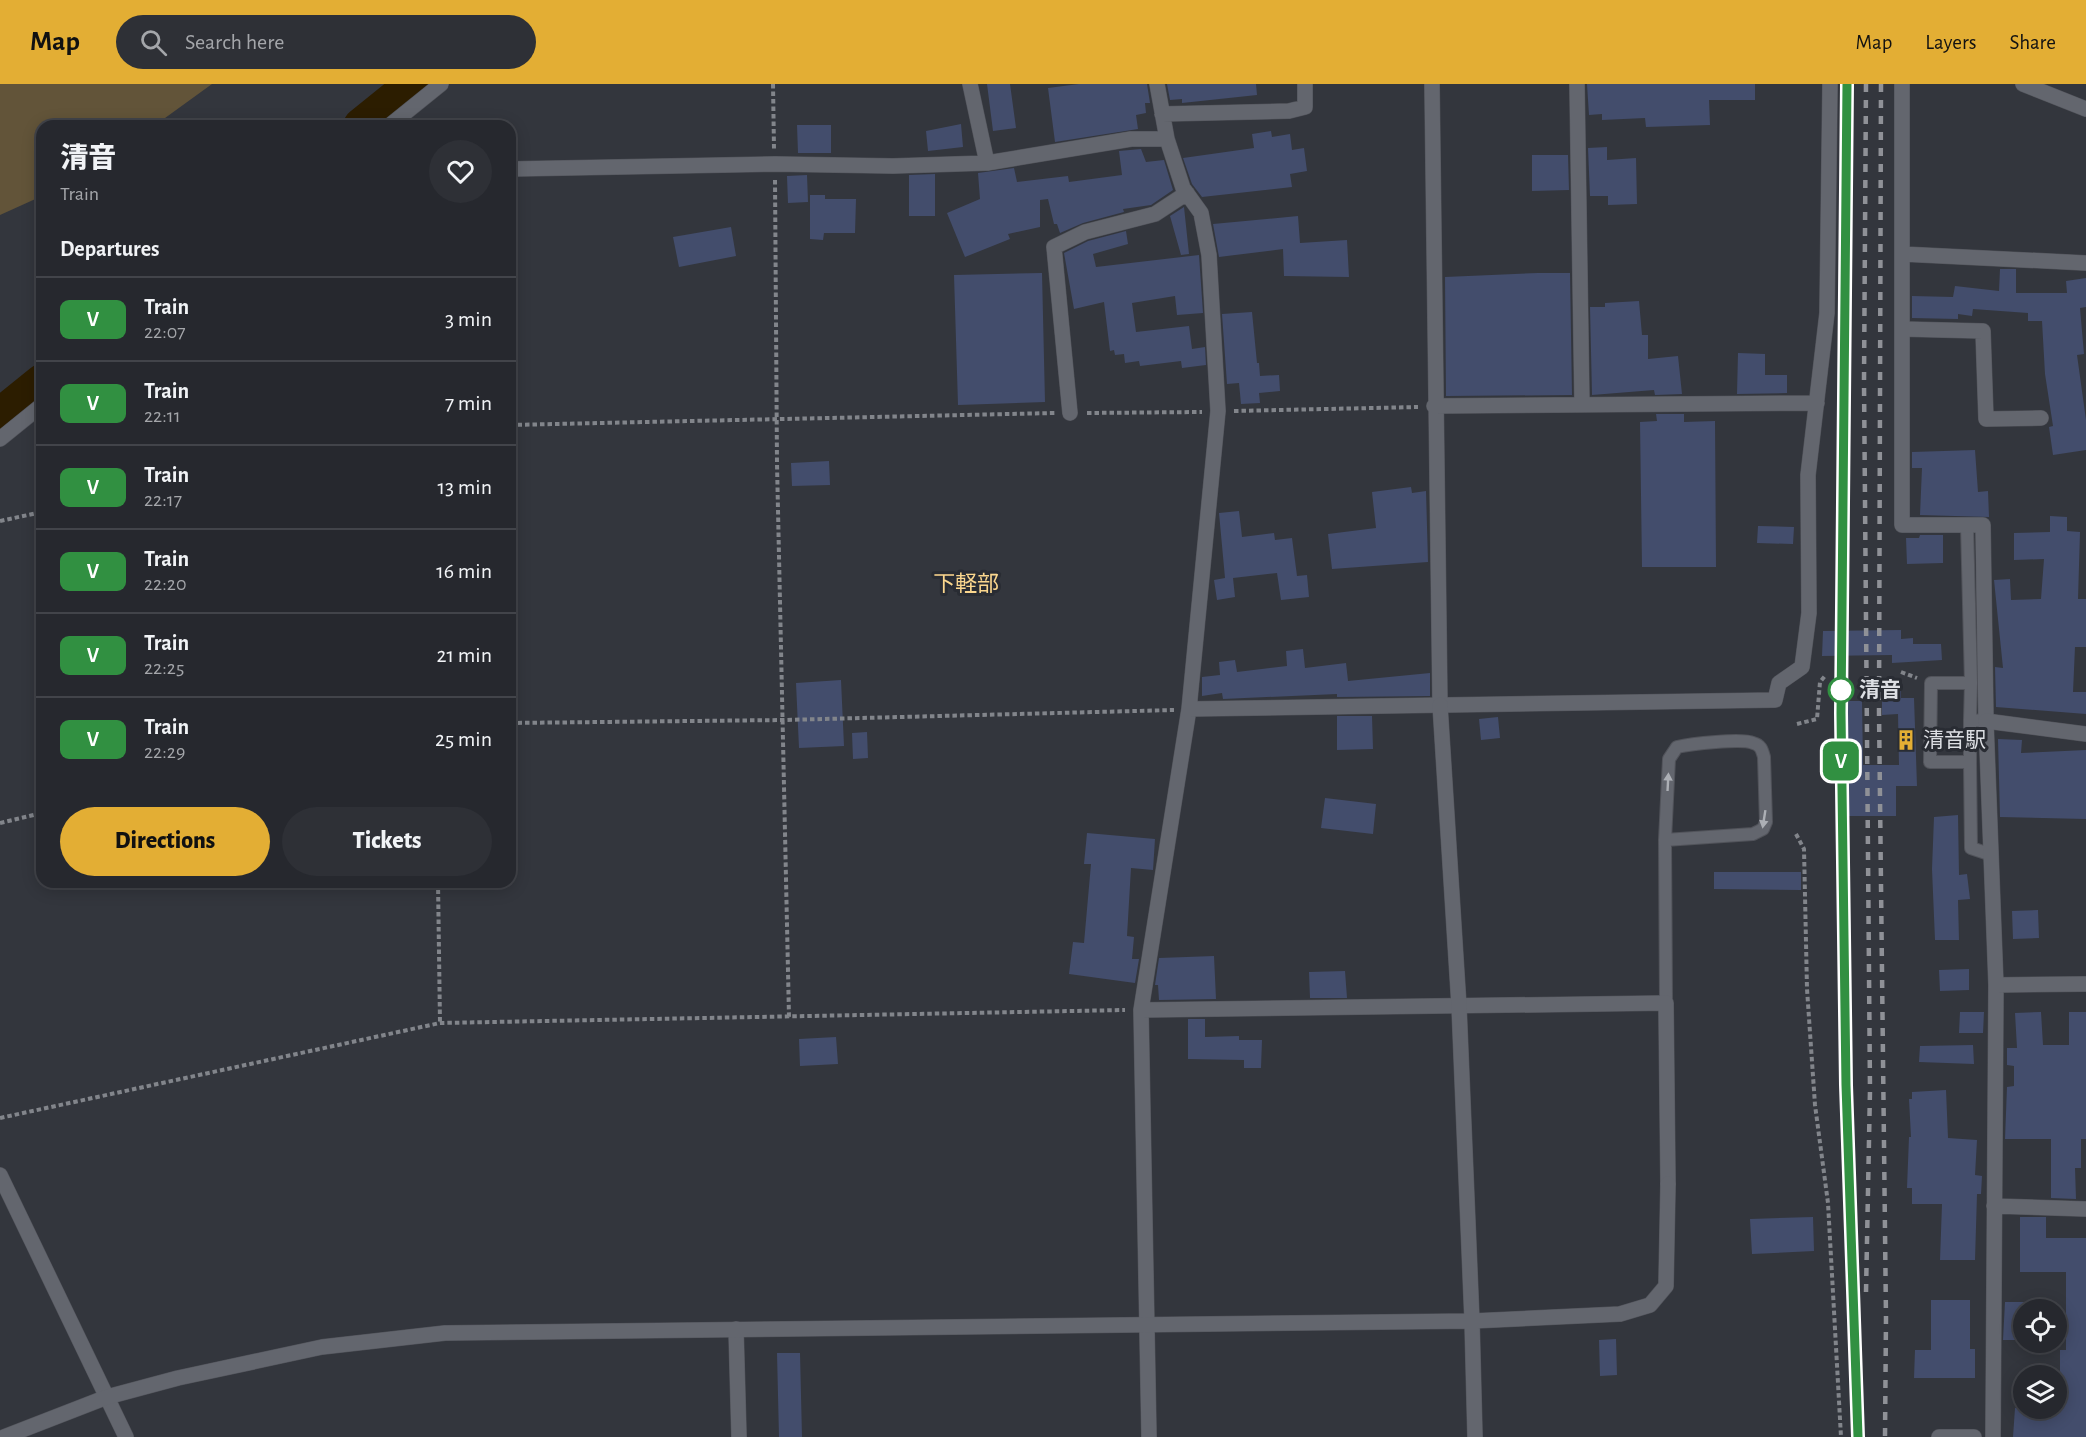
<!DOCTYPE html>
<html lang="en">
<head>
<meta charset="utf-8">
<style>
	body { margin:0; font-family:"Alegreya Sans","Noto Sans JP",sans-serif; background:#2e3036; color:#f1f3f6; height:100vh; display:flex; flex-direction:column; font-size:22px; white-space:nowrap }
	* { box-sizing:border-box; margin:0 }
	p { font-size:20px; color:#a4a6aa }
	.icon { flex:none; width:33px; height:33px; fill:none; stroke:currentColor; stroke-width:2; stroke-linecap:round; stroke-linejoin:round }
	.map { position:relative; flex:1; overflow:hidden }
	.panel { position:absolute; left:36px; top:36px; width:480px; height:768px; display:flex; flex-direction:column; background:#26282e; border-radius:18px; box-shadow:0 3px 15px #0003,0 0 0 2px #42444a }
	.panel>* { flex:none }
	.badge { padding:0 12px; border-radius:9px; font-size:21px; line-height:39px }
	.buttons { position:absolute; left:2013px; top:1215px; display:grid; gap:12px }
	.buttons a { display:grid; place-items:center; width:54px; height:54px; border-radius:50%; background:#26282e; box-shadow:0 3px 15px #0003,0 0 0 2px #42444a; font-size:30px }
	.map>.badge { position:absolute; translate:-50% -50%; box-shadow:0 0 0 3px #fff }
	h2 { padding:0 24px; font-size:22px; line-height:54px }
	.round { display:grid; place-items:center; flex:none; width:63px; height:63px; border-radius:32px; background:#2e3036 }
	.summary { display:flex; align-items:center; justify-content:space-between; height:102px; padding:0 24px }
	h1 { font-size:28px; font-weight:800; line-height:45px }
	.action { display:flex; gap:12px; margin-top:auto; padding:12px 24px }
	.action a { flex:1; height:69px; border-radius:36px; background:#e3ae34; color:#111; font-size:24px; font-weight:800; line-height:69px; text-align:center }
	.action a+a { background:#2e3036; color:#f1f3f6 }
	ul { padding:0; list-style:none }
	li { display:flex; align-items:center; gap:18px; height:84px; padding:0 24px; border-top:2px solid #42444a }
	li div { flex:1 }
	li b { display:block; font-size:22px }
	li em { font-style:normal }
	li .badge { min-width:66px; font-weight:700; text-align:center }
	header { display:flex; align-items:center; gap:36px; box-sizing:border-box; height:84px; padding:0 30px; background:#e3ae34; color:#111 }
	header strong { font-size:28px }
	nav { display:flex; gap:33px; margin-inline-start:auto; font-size:21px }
	.search { width:420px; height:54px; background:#2e3036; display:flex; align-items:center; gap:15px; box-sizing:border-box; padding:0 21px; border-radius:33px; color:#a4a6aa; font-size:22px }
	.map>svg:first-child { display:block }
</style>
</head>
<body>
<header>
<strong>Map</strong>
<div class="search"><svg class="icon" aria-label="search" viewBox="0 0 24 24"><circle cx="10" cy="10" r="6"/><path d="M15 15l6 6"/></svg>Search here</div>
<nav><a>Map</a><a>Layers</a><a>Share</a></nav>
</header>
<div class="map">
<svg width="2086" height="1353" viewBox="0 0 2086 1353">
	<rect width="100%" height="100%" fill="#33363d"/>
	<path fill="#625439" d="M0,0h212l-58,42h-112v70l-42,19z"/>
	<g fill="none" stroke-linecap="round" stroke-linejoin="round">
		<path stroke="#2c1d00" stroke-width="36" d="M361,42l52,-42
			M0,332l42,-34"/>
	</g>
	<path fill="#434d6c" d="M987,0h23l6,44 -23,3z
		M1079,0h68l3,19h-5l1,10 -10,2 2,14 -83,13 -7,-54z
		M1167,0h89l1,11 -75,8v-4l-12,1z
		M1587,0h168v16h-46l1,25 -64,2 -1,-9 -43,2v-6l-13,1z
		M961,40l2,23 -35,4 -2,-20z
		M797,41h34v28h-33z
		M1271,47l1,6 18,-3 2,16 12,-2 3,23 -17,3 2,13 -90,10 -10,-13 -9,-26 71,-10 -2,-14z
		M1607,63v13l29,-2 1,46 -29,1v-9h-18l-2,-48z
		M1141,65l5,13 18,-2 9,30 -22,15 -28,4 1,3 -41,11 -23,10 -3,-9h-3l-6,-25 -8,1v27l-32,7 2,5 -45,18 -18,-44 33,-14 -2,-26 36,-5 3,14 51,-6 1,6 53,-7 -3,-24z
		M1532,71h36l1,35 -37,1z
		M935,90v42h-26v-41z
		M807,91l1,27 -20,1 -1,-27z
		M810,111h15v4h31l-1,34h-31l-1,7 -13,-1z
		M1184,123l5,47 -8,1 -11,-39z
		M1298,132l2,27 47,-3 2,37 -65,-1 -1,-27 -64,8 -6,-33z
		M731,143l5,29 -57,11 -6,-30z
		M1126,147l2,13 -35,10 3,13 103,-12 4,58 -26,2 -2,-19 -43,7 4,29 53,-6 3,23 13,-2 1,18 -24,3 -1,-7 -41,5 -1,-5 -14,2 -1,-9 -9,1 -1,-5 -4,1 -6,-49 -30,7 -10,-56 24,-12z
		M2000,185h16v24h51l-1,-12 20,-3v29l-6,1 4,46 -7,1 9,65v30l-33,5 -4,-28 4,-1 -8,-52 -3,-53h-14v-8l-55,-4 -1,7 -14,-2v5l-46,-1v-22l41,1 2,-11 44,5z
		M1042,189l3,129 -87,3 -4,-130z
		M1538,189h32l2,122 -126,1 -1,-119z
		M1639,217l3,34h6v24l30,-3 4,38 -27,1 -1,-5 -62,5 -2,-88h15v-4z
		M1252,228l5,51h2l1,13 19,-1 1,16 -21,2 1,10 -19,1 -2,-21 -12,1 -5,-70z
		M1738,269l27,1v21h22v18l-50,1z
		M1656,330h28v8l31,-1 1,146h-74l-2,-145 17,-1z
		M1975,366l3,42 10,-1 1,26 -69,-2 2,-47h-10v-16z
		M829,377l1,24 -38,1 -1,-23z
		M1411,403l1,6 14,-2 2,71 -96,7 -4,-35 48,-6 -4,-36z
		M1239,427l3,26 32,-4 1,7 17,-2 5,38 10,-1 2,22 -28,3 -4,-27 -44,5 2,19 -18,3 -3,-20 11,-2 -6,-65z
		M2050,432l17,1v14l13,1 -2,67h8v48h-11l-2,45h13v22l-90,-7 -1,-40 8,1 -9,-88 16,-1 1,21 30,-1 3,-40 -30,1v-27l36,-1z
		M1758,442l36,1 -1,17 -36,-1z
		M1920,451h23v28l-36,1 -1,-26h13z
		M1901,546v9l12,-1v6h28l1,16 -50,3v-8l-70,1 1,-25z
		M1303,565l2,19 41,-5 2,18 82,-8v23l-93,1v-3l-114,5 -1,-6 -20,3v-19l18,-2 -1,-13 16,-2 2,12 50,-6 -1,-15z
		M841,596l3,66 -45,2 -3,-65z
		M1882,607h19v7h13l3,88h-21v30h-49l-2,-115h17l1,64h36l-1,-51 -16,1z
		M1337,632h35l1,33 -36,1z
		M1498,633l2,21 -19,2 -2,-21z
		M867,648l1,26 -15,1 -1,-26z
		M1998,655l24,1 -1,13 65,-3v69l-86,-2z
		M1325,714l51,6 -3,30 -52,-6z
		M1958,731l1,60 8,-1 3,25 -12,1 1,40h-24l-3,-71 2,-52z
		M1087,749l68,6 -2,31 -22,-2 -4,68 7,1 -2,22h7l-4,24 -66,-9 4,-32 11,1 7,-79h-7z
		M1714,788h87v18l-87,-1z
		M2038,826l1,28 -26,1 -1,-28z
		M1214,872l2,43 -57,1 -1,-15h-3l4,-27z
		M1969,885v21l-29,1 -1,-21z
		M1345,887l2,27h-37l-1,-26z
		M1960,928h24l-1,21h-24z
		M2041,928l2,33h26v-33h17v127h-5v29h-6l1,31 -25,-1v-59h-46l2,-52 7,-1v-20l-7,-1v-17h10l-2,-35z
		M1188,935h17v18l34,-1v4h23l-1,28h-17v-8l-56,-1z
		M836,953l2,27 -38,2 -1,-27z
		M1973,961l1,19 -55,-2 1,-16z
		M1946,1006l2,48 29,2 -2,35 7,1 -1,18h-4l-2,66h-35l2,-56h-30v-16h-5l2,-51h2l-2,-38h3v-7z
		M1813,1133l1,34 -62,3 -2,-35z
		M2020,1133h26v21h40v199h-73l2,-29h41v-19h4v-39h6v-78h-46z
		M1931,1216h39v49h5v29h-61l1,-28h16z
		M2005,1218h19v38h-21z
		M1616,1255l1,36 -17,1 -1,-36z
		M777,1269h23l2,84h-23z"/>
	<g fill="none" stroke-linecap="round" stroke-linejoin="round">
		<g stroke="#51535a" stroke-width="14">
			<path id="service" d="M1967,441l4,158
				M1970,636l1,-37h-40l-1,79h40v-42l16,1
				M1970,678l1,86 21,7
				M1665,756l88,-6 10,-5 3,-7 -2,-65c-2,-7 -3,-12 -11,-14 -11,-5 -63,1 -76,4l-8,12 -4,81 1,163"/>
		</g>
		<g stroke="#51535a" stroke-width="16">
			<path id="minor" d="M970,0l17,79
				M1432,0l8,621
				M1577,0l5,321
				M1902,0v441h81l3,196 10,264 -3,452
				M2023,0l63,25
				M1162,30l127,-3 16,-4v-23
				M389,42l52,-42
				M510,85l265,-5 118,2 94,-3 144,-24h36
				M1902,170l184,9
				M1902,245l81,2 3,88 55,-1
				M1434,322l383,-3
				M1070,329l-16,-166 31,-15 70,-18 32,-21
				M0,355l42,-34
				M1189,625l586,-9 4,-17 23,-16 7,-54 -1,-138 19,-162 3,-229
				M1996,901l90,-1
				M1141,926l525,-7 2,181
				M0,1091l126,262
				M1994,1122l92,3
				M736,1245l3,108
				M1149,1353l-8,-427 48,-301 29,-298 -9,-156 -8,-42 -18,-25 -16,-49 -10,-55
				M1939,1353h35"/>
		</g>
		<g stroke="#51535a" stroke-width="16">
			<path id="tertiary" d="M1440,621l19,301 13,315 148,-7 30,-9 16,-19 2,-102
				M4,1353l103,-40 71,-19 144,-31 123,-14 1027,-12 3,116"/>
		</g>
		<g stroke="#51535a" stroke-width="16">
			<path id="secondary" d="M1986,637l100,13"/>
		</g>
		<path stroke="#82858b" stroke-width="4" stroke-dasharray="4.5 3" stroke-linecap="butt" d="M773,0l1,65
			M775,96l2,284 12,553
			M1234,327l184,-4
			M1087,329l115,-1
			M510,341l545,-12
			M0,437l42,-9
			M1901,588l16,6
			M510,639l274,-3 390,-10
			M1797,640l20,-5 3,-37 5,-6
			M0,739l42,-10
			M1796,750l8,15 3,140 8,116 13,98 13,234
			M438,798l2,141
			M0,1034l440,-95 685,-13"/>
		<use href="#service" stroke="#63666e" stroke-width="12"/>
		<use href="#minor" stroke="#63666e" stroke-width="15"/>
		<use href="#tertiary" stroke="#63666e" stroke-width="15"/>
		<use href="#secondary" stroke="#63666e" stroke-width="15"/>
		<path stroke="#8f9197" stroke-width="4.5" stroke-dasharray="8 8" stroke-linecap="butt" d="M1847,0l-6,629 5,372 12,352
			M1866,0l-2,298 6,708 -4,202
			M1881,0l-2,627 7,607 -1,119"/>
	</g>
	<defs><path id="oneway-solid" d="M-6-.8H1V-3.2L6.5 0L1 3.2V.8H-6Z" transform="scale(1.5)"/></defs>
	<g fill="#acafb5">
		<use href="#oneway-solid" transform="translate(1668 698) rotate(-87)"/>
		<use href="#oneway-solid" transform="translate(1764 735) rotate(99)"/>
	</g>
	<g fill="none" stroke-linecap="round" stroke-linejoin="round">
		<g stroke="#fff" stroke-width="14">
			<path id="line" d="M1847,0l-6,629 5,372 12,352"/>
		</g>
		<use href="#line" stroke="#319041" stroke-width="9"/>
	</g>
	<defs>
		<g id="building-bare" transform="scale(1.62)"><path d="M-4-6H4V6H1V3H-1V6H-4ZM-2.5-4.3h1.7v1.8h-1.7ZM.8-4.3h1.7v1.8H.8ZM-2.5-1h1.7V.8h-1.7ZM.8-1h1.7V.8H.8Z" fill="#e3ae34" stroke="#292c33" stroke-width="2.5" paint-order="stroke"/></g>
	</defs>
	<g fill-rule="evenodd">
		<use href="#building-bare" x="1906" y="656"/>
	</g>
	<circle fill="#fff" stroke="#319041" stroke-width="3" cx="1841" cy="606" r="12"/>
	<g text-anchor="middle" stroke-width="6" stroke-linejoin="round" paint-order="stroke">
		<g font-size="21" font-weight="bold" fill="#dddfe4" stroke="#292c33" text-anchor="start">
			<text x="1859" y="613">清音</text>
		</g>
		<g font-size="21" fill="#dddfe4" stroke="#292c33" text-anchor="start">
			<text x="1923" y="663">清音駅</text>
		</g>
		<g font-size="22" fill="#fbd78e" stroke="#292c33">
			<text x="966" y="507">下軽部</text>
		</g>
	</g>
</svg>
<div class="buttons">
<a><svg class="icon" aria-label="locate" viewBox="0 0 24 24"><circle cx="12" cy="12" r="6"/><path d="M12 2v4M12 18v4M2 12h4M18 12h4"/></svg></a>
<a><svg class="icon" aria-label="layers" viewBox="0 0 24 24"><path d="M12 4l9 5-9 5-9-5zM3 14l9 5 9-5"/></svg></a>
</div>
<b class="badge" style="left:1841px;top:677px;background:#319041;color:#fff">V</b>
<section class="panel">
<div class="summary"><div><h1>清音</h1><p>Train</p></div><a class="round"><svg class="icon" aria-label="heart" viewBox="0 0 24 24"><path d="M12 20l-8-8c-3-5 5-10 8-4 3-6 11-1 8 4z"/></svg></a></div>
<h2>Departures</h2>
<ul>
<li><span class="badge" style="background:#319041;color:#fff">V</span><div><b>Train</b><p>22:07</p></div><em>3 min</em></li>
<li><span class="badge" style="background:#319041;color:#fff">V</span><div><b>Train</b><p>22:11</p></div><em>7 min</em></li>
<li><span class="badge" style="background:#319041;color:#fff">V</span><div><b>Train</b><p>22:17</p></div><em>13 min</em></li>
<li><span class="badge" style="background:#319041;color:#fff">V</span><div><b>Train</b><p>22:20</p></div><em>16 min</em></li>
<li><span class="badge" style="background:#319041;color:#fff">V</span><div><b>Train</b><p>22:25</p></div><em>21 min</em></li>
<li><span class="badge" style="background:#319041;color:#fff">V</span><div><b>Train</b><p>22:29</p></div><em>25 min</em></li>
</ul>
<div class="action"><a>Directions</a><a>Tickets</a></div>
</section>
</div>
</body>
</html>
